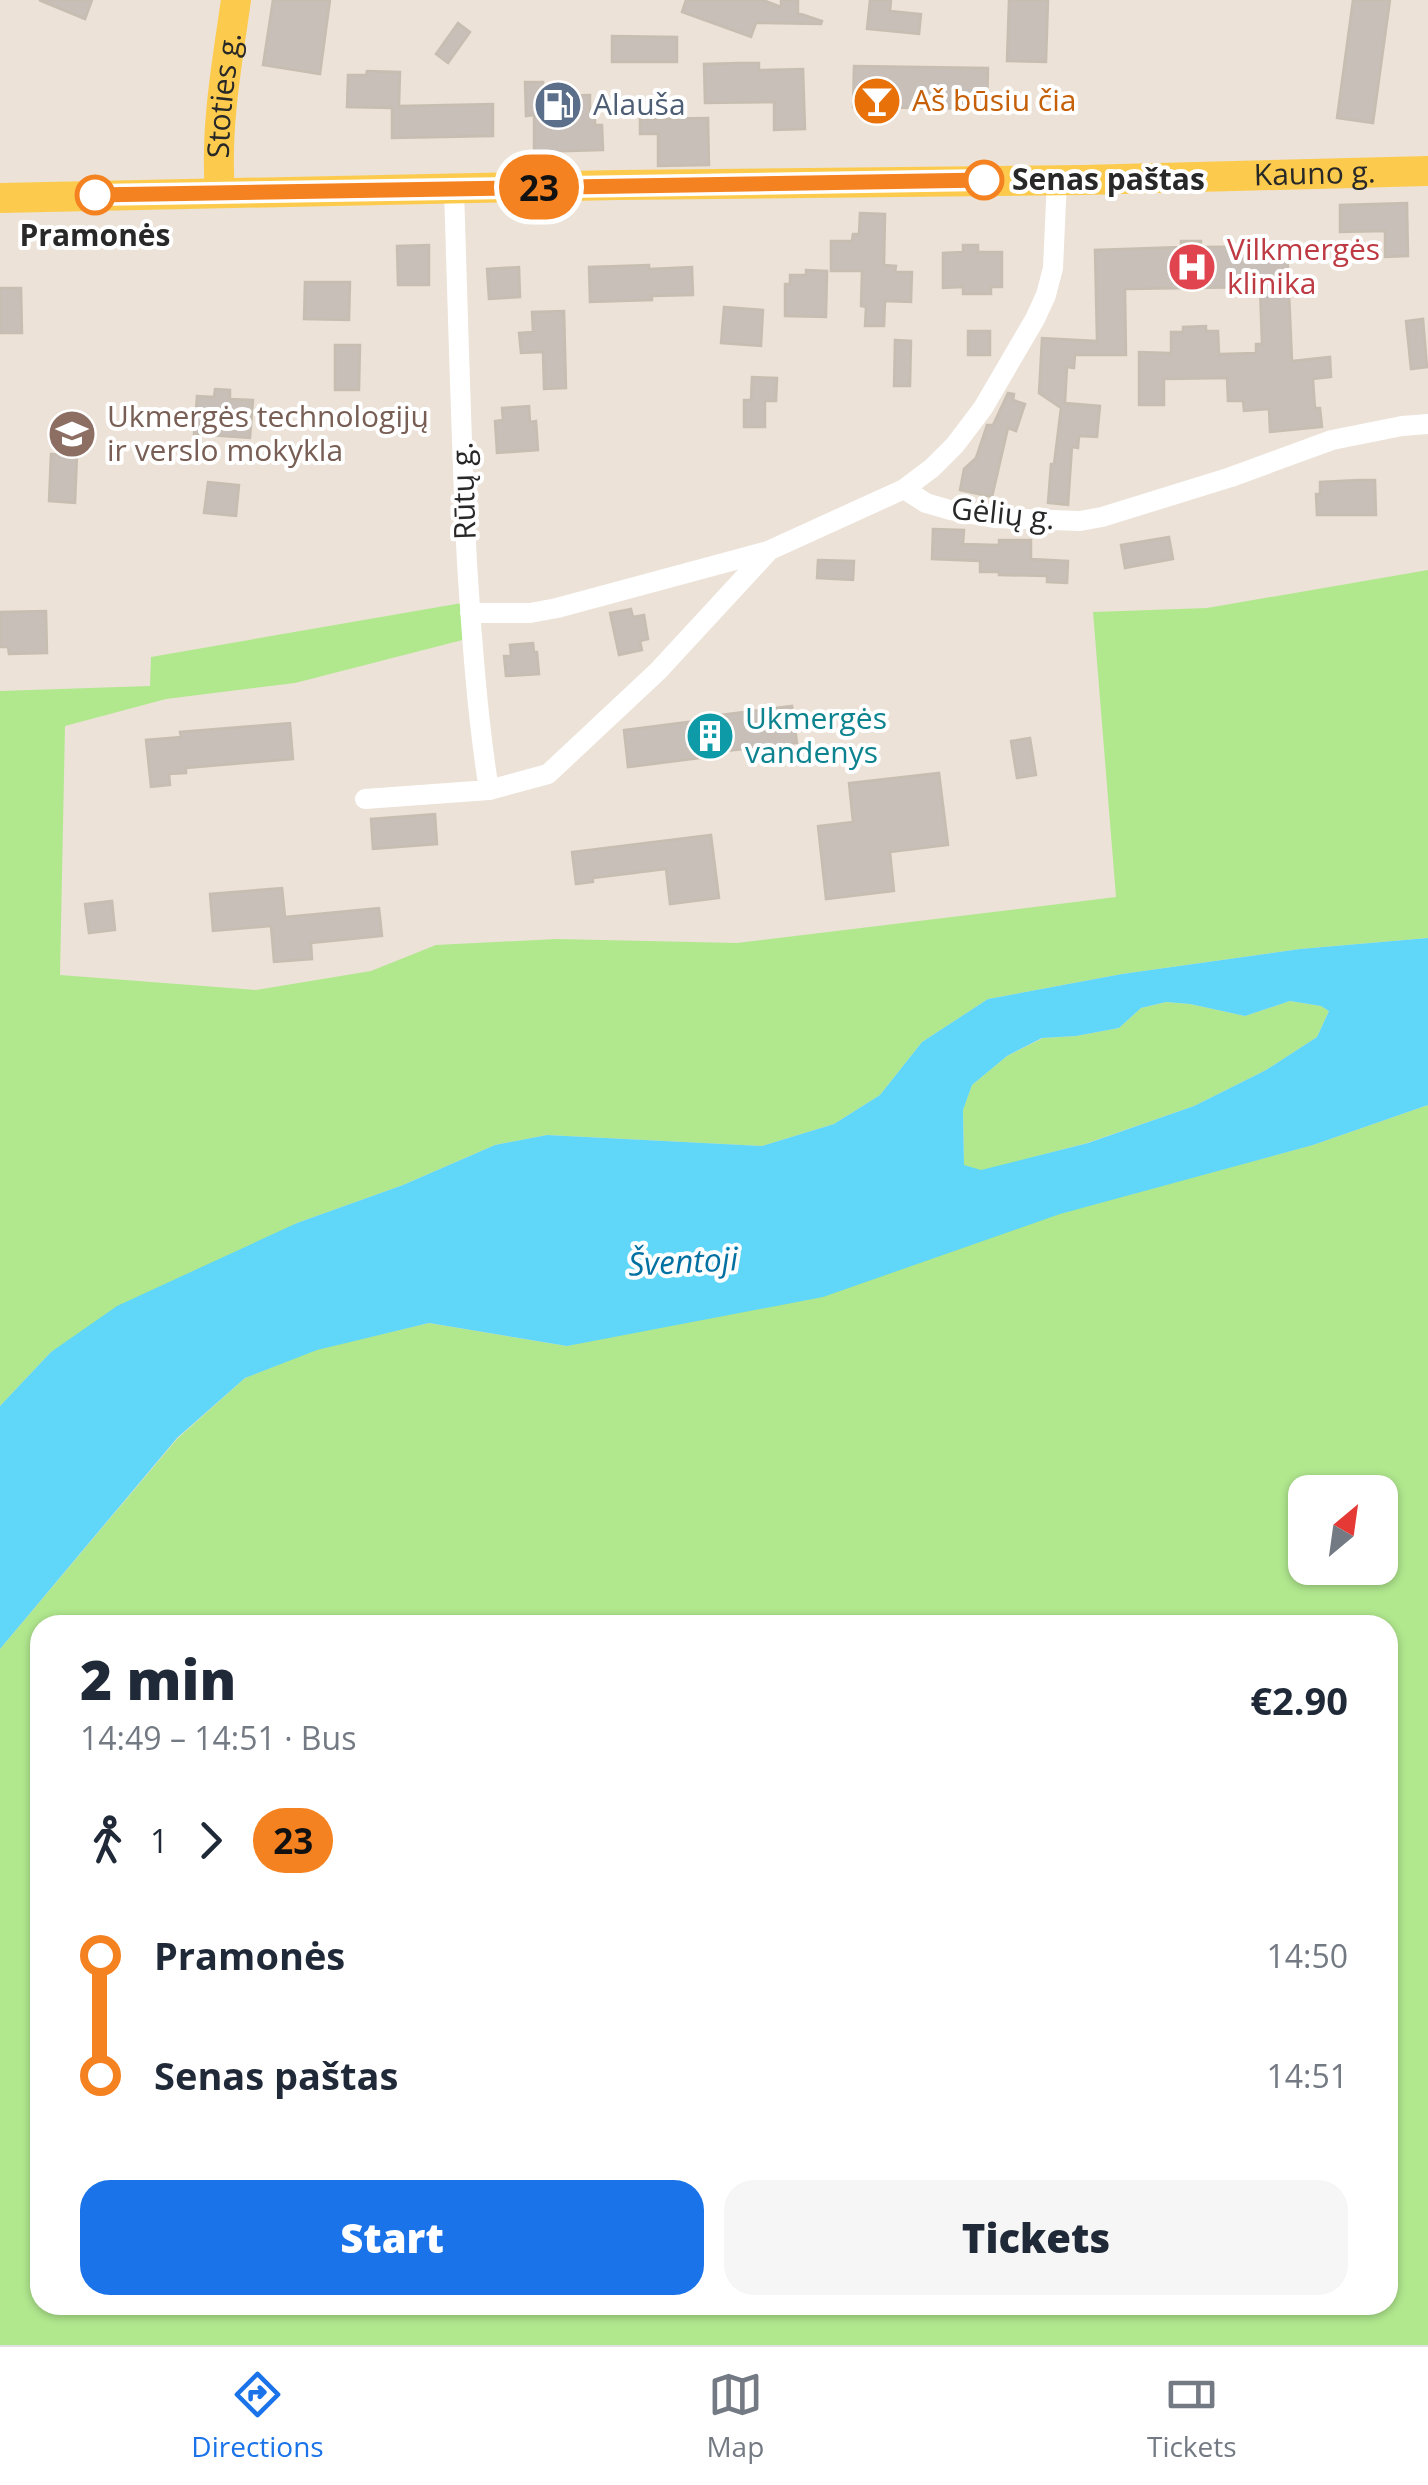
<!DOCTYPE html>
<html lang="en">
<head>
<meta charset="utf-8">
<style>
	body { margin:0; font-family:"Open Sans",sans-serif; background:#f6f6f7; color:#1f2937; height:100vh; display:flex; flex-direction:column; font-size:38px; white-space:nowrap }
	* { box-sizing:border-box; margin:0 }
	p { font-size:32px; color:#747a83 }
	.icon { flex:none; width:55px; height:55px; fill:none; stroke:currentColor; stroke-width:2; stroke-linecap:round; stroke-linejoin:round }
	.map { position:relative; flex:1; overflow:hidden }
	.panel { position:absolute; left:30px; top:1615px; width:1368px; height:700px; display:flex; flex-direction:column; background:#fff; border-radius:30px; box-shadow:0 2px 8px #0004 }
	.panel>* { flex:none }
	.badge { padding:0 20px; border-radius:32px; font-size:35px; line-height:65px }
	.needle { width:65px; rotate:29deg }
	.controls { position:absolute; left:1288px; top:1475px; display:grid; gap:20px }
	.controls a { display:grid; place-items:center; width:110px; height:110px; border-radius:20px; background:#fff; box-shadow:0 2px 8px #0004; font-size:50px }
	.map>.badge { position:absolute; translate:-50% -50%; box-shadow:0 0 0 5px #fff }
	.legs { display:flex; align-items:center; gap:15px; height:110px; padding:0 50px; font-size:32px }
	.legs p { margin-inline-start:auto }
	.head { display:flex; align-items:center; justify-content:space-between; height:170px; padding:0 50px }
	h1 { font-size:55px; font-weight:800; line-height:75px }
	.primary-button { display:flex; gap:20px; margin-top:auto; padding:20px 50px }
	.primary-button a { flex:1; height:115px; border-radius:30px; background:#1a73e8; color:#fff; font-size:40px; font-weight:800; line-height:115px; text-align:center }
	.primary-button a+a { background:#f6f6f7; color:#1f2937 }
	ul { padding:0 50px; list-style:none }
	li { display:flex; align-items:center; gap:35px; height:120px; font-size:38px }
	li i { display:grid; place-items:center; width:15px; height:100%; margin:0 12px; background:currentColor }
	li i::after { content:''; width:25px; height:25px; margin:-12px; border:8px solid; border-radius:50%; background:#fff }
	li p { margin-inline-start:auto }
	li:first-child i { background:linear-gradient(#0000 50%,currentColor 0) }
	li:last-child i { background:linear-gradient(currentColor 50%,#0000 0) }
	.dock { display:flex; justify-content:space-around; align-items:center; height:140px; border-top:2px solid #e0e1e3; background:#fff; font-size:28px; color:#747a83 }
	.dock a { display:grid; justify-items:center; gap:5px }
	.dock .on { color:#1a73e8 }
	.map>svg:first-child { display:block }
</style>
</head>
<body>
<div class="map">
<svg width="1428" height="2345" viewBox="0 0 1428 2345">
	<rect width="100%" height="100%" fill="#ece2d7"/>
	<path fill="#b1e88e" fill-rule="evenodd" d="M1428,570v368l-128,11 -178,25 -134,25 -66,43 -42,53 -46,29 -72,22 -215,-11 -52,10 -92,40 -106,38 -246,129 -51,54v-715l150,-5 1,-29 328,-57 3,35 -187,48 -129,16 -101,27 -5,249 196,15 115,-19 65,-26 120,-6 181,4 379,-46 -23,-285 114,-4z
		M1290,1001l31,5 8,5 -12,26 -51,33 -72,36 -107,37 -106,28 -17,-5 -1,-57 9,-24 35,-29 36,-18 33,-2 43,-8 22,-20 25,-6 24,2 55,12z
		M1428,1105v1240h-1428v-696l177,-210 68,-61 72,-29 112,-26 138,23 746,-201zM1305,1492h75v76h-75zM40,1625h1348v680h-1348z"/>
	<path fill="#60d6f8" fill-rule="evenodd" d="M1428,938v167l-115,40 -253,69 -237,83 -256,49 -138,-23 -112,27 -72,28 -68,60 -177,211v-243l51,-54 66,-46 180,-83 106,-38 92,-40 52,-10 215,11 72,-22 46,-29 42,-53 66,-43 134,-25 178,-25zM1290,1001l31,5 8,5 -12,26 -51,33 -72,36 -106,37 -107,27 -17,-5 -1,-55 9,-25 35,-29 35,-18 34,-2 43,-8 22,-20 25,-6 24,2 55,12z"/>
	<path fill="#c7bfb8" stroke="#c7beb1" stroke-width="2.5" d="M39,0h53l-7,19z
		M273,0h57l-10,74 -57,-9z
		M686,0h77l18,7v-7h17v13l24,8 -1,3 -65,-1 -5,14 -69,-25z
		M870,0h21l-1,11 31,3 -2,20 -52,-5z
		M1009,0h39l-2,62 -39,-1z
		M1353,0h37l-17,123 -36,-5z
		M458,23l12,9 -22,31 -12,-9z
		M612,36l65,1v25h-65z
		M739,63h20v7l44,-1 2,60 -31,1v-28l-69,1 -1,-39z
		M854,66l134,2 -1,41 -134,-2z
		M367,71l33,1 -1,34 94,-2v32l-101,2v-30l-45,-1 1,-32h18z
		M525,82h18l1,10h7v4l39,-1v20l5,-1v11h7l1,25 -69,2v-37l-8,1z
		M708,118l1,47 -51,1v-32h-18v-15z
		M1407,203l1,53 -23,1v-26l-45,1v-27z
		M860,213l25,1 -1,51 12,1 -1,6h17l-1,30 -26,-1 -1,25h-19l1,-19 -5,-1 1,-35h-31v-30h21l1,-7h6z
		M1181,241h20v6l86,-1 5,115 38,-4 1,20 -18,2 2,29h5l2,19 -52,5 -1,-23 -25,2 -1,-10h-15l-1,-23 -63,1v26h-25v-53l32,1v-21h12v-5l23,-1v5h12l1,23 37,-1v-9h6l-2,-57 -135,2 1,66h-51l-1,13 -7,-1 -2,36 35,3 -3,31 -18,-1 -1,12 -6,-1 -4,58 -20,-2 3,-39h3l7,-56 -22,-15 3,-55 55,3 -2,-91 86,-3z
		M429,245v40h-31l-1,-39z
		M963,245h15v7h24v35h-11v7h-28v-7l-20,1v-35l20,-1z
		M649,265v4l43,-2 1,28 -41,1v4l-62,2 -1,-35z
		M519,267l1,30 -31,2 -2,-30z
		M806,270l21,1 -1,46 -41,-1v-32h5v-9h16z
		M305,282h45l-1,38 -45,-1z
		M0,288h21l1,45h-22z
		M724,307l39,3 -2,36 -40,-3z
		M564,311l2,77 -22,1 -1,-37 -22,1 -2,-20 14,-1 -1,-20z
		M1423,319l4,48 -16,2 -5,-48z
		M968,331h22v24h-22z
		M895,340l16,1 -1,45h-16z
		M335,345h25l-1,45h-24z
		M752,377l25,1 -1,23h-11v26h-21v-27h7z
		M215,389l15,1v9l23,1 -3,38 -56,-4 3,-38 17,1z
		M1008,393l6,1 -1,6 12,4 -9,27 -8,-3 -16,69 -32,-7 4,-21 12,-11 11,-33h6z
		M529,406l1,16 6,-1 2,29 -41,3 -2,-32 8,-1 -1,-12z
		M51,454l26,1 -2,48 -26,-2z
		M1358,480h17l1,35h-59l-1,-21h4v-12z
		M208,482l31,3 -3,31 -32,-3z
		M933,529l31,1 -1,14 36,1v-5h32v19l37,2 -1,22 -20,-1v-6l-48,-1v-3h-19v-11l-48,-2z
		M1169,537l4,22 -48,9 -4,-23z
		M818,560l36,1 -1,19 -36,-2z
		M631,609l2,8 11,-2 4,24 -8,2 2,9 -23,5 -9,-42z
		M46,611l1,42 -38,1 -1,-7h-8v-35z
		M533,643l1,9h3l2,22 -33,2 -2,-20h7l-1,-11z
		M792,706l5,37 -89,10 1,4 -81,10 -4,-37 79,-10v-3z
		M290,723l3,36 -107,9v5l-17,1 1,11 -19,2 -5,-47 35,-3 -1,-5z
		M1030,738l6,37 -19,3 -6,-37z
		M939,773l9,72 -58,7 4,39 -68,8 -8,-73 35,-4 -4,-39z
		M435,814l2,30 -64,5 -2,-30z
		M711,835l8,63 -49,6 -4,-35 -73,9v4l-17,2 -4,-32z
		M282,888l3,29 94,-9 3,28 -71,7 1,16 -38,3 -3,-36 -58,5 -3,-37z
		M112,901l3,29 -26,3 -4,-29z"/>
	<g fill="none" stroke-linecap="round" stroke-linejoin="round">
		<path stroke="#fff" stroke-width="20" d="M454,190c4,124 7,249 13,373 5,76 10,152 22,227
			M904,489l22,14 24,7 44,8 86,3 22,-4 129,-40 101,-37 70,-14 26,-2
			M470,613h60l27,-5 211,-57 136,-62 28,-21 23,-23 28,-37 52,-89 11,-24 7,-27 4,-88
			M365,799l124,-9 59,-16 110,-103 109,-118"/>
		<g stroke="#fccb4d" stroke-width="30">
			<path id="s1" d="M220,193c-5,-66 7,-129 16,-193"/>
			<path id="s2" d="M0,198l618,-13 465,-5 345,-9"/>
		</g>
	</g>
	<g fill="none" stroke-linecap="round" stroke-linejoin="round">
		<g stroke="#fff" stroke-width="22">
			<path id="line-1" d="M95,195l889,-15"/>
		</g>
		<use href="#line-1" stroke="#f58220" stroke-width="15"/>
	</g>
	<defs>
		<g id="bar-disc" transform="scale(2.5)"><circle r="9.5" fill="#e8710a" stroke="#fff"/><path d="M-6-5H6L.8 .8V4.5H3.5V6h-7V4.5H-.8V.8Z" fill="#fff"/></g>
		<g id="fuel-disc" transform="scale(2.5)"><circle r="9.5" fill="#5c6f8a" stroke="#fff"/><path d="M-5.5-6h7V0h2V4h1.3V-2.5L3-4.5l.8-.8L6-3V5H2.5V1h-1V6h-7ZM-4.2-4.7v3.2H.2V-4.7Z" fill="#fff"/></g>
		<g id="hospital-disc" transform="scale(2.5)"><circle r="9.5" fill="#e0444e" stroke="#fff"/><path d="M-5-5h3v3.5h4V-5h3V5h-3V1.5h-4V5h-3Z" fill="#fff"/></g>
		<g id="school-disc" transform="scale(2.5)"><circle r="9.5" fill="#8d6e63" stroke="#fff"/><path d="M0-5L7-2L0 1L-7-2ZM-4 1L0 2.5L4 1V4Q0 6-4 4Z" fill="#fff"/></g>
		<g id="building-disc" transform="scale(2.5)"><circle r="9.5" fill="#0f9aa8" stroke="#fff"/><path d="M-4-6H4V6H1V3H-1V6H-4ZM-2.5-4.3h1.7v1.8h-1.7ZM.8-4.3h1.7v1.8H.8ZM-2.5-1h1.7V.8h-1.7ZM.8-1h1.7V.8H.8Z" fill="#fff"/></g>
	</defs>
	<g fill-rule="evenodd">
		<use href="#bar-disc" x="877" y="101"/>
		<use href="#fuel-disc" x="558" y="105"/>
		<use href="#hospital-disc" x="1192" y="267"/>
		<use href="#school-disc" x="72" y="434"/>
		<use href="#building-disc" x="710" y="736"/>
	</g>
	<g fill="#fff" stroke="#f58220" stroke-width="5">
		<circle cx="984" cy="180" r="18"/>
		<circle cx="95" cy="195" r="18"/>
	</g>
	<g text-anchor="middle" stroke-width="8" stroke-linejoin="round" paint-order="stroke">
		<g font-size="30" fill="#282828" stroke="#fff">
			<text dy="10" stroke="none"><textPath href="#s1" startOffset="98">Stoties g.</textPath></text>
			<text dy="10" stroke="none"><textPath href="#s2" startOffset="1315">Kauno g.</textPath></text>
			<text transform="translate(464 491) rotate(-92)" y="10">Rūtų g.</text>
			<text transform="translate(1003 514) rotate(6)" y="10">Gėlių g.</text>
		</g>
		<g font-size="30" fill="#c56008" stroke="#fff" text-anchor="start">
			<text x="912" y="111">Aš būsiu čia</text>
		</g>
		<g font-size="30" fill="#4e5e75" stroke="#fff" text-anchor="start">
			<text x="593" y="115">Alauša</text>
		</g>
		<g font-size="30" font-weight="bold" fill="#282828" stroke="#fff" text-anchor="start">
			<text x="1012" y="190">Senas paštas</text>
			<text x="95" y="246" text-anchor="middle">Pramonės</text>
		</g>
		<g font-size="30" fill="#be3a42" stroke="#fff" text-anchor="start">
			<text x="1227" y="260">Vilkmergės<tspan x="1227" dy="34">klinika</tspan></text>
		</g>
		<g font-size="30" fill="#785e54" stroke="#fff" text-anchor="start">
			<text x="107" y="427">Ukmergės technologijų<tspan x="107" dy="34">ir verslo mokykla</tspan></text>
		</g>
		<g font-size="30" fill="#0d838f" stroke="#fff" text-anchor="start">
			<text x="745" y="729">Ukmergės<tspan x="745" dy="34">vandenys</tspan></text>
		</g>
		<g font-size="32" font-style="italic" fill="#0271a1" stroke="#fff">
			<text transform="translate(683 1262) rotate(-3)" y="11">Šventoji</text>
		</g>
	</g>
</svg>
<div class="controls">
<a><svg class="needle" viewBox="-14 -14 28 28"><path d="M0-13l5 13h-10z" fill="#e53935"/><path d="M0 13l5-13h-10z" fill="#747a83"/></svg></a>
</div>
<b class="badge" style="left:539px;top:187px;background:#f58220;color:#111">23</b>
<section class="panel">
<div class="head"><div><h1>2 min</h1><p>14:49 – 14:51 · Bus</p></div><b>€2.90</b></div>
<div class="legs"><svg class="icon" aria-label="walk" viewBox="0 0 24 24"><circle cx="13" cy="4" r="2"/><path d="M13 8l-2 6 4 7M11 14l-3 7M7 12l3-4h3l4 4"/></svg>1<svg class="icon" aria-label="forward" viewBox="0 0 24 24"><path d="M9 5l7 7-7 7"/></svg><b class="badge" style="background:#f58220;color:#111">23</b></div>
<ul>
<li><i style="color:#f58220"></i><b>Pramonės</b><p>14:50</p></li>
<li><i style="color:#f58220"></i><b>Senas paštas</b><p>14:51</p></li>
</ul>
<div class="primary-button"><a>Start</a><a>Tickets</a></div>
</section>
</div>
<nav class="dock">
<a class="on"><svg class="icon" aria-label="directions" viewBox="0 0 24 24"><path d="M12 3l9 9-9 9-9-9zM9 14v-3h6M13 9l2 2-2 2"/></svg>Directions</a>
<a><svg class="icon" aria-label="map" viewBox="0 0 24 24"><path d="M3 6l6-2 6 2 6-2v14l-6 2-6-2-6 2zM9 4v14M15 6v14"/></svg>Map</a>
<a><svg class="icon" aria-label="tickets" viewBox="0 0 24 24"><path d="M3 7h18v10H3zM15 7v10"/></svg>Tickets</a>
</nav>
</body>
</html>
